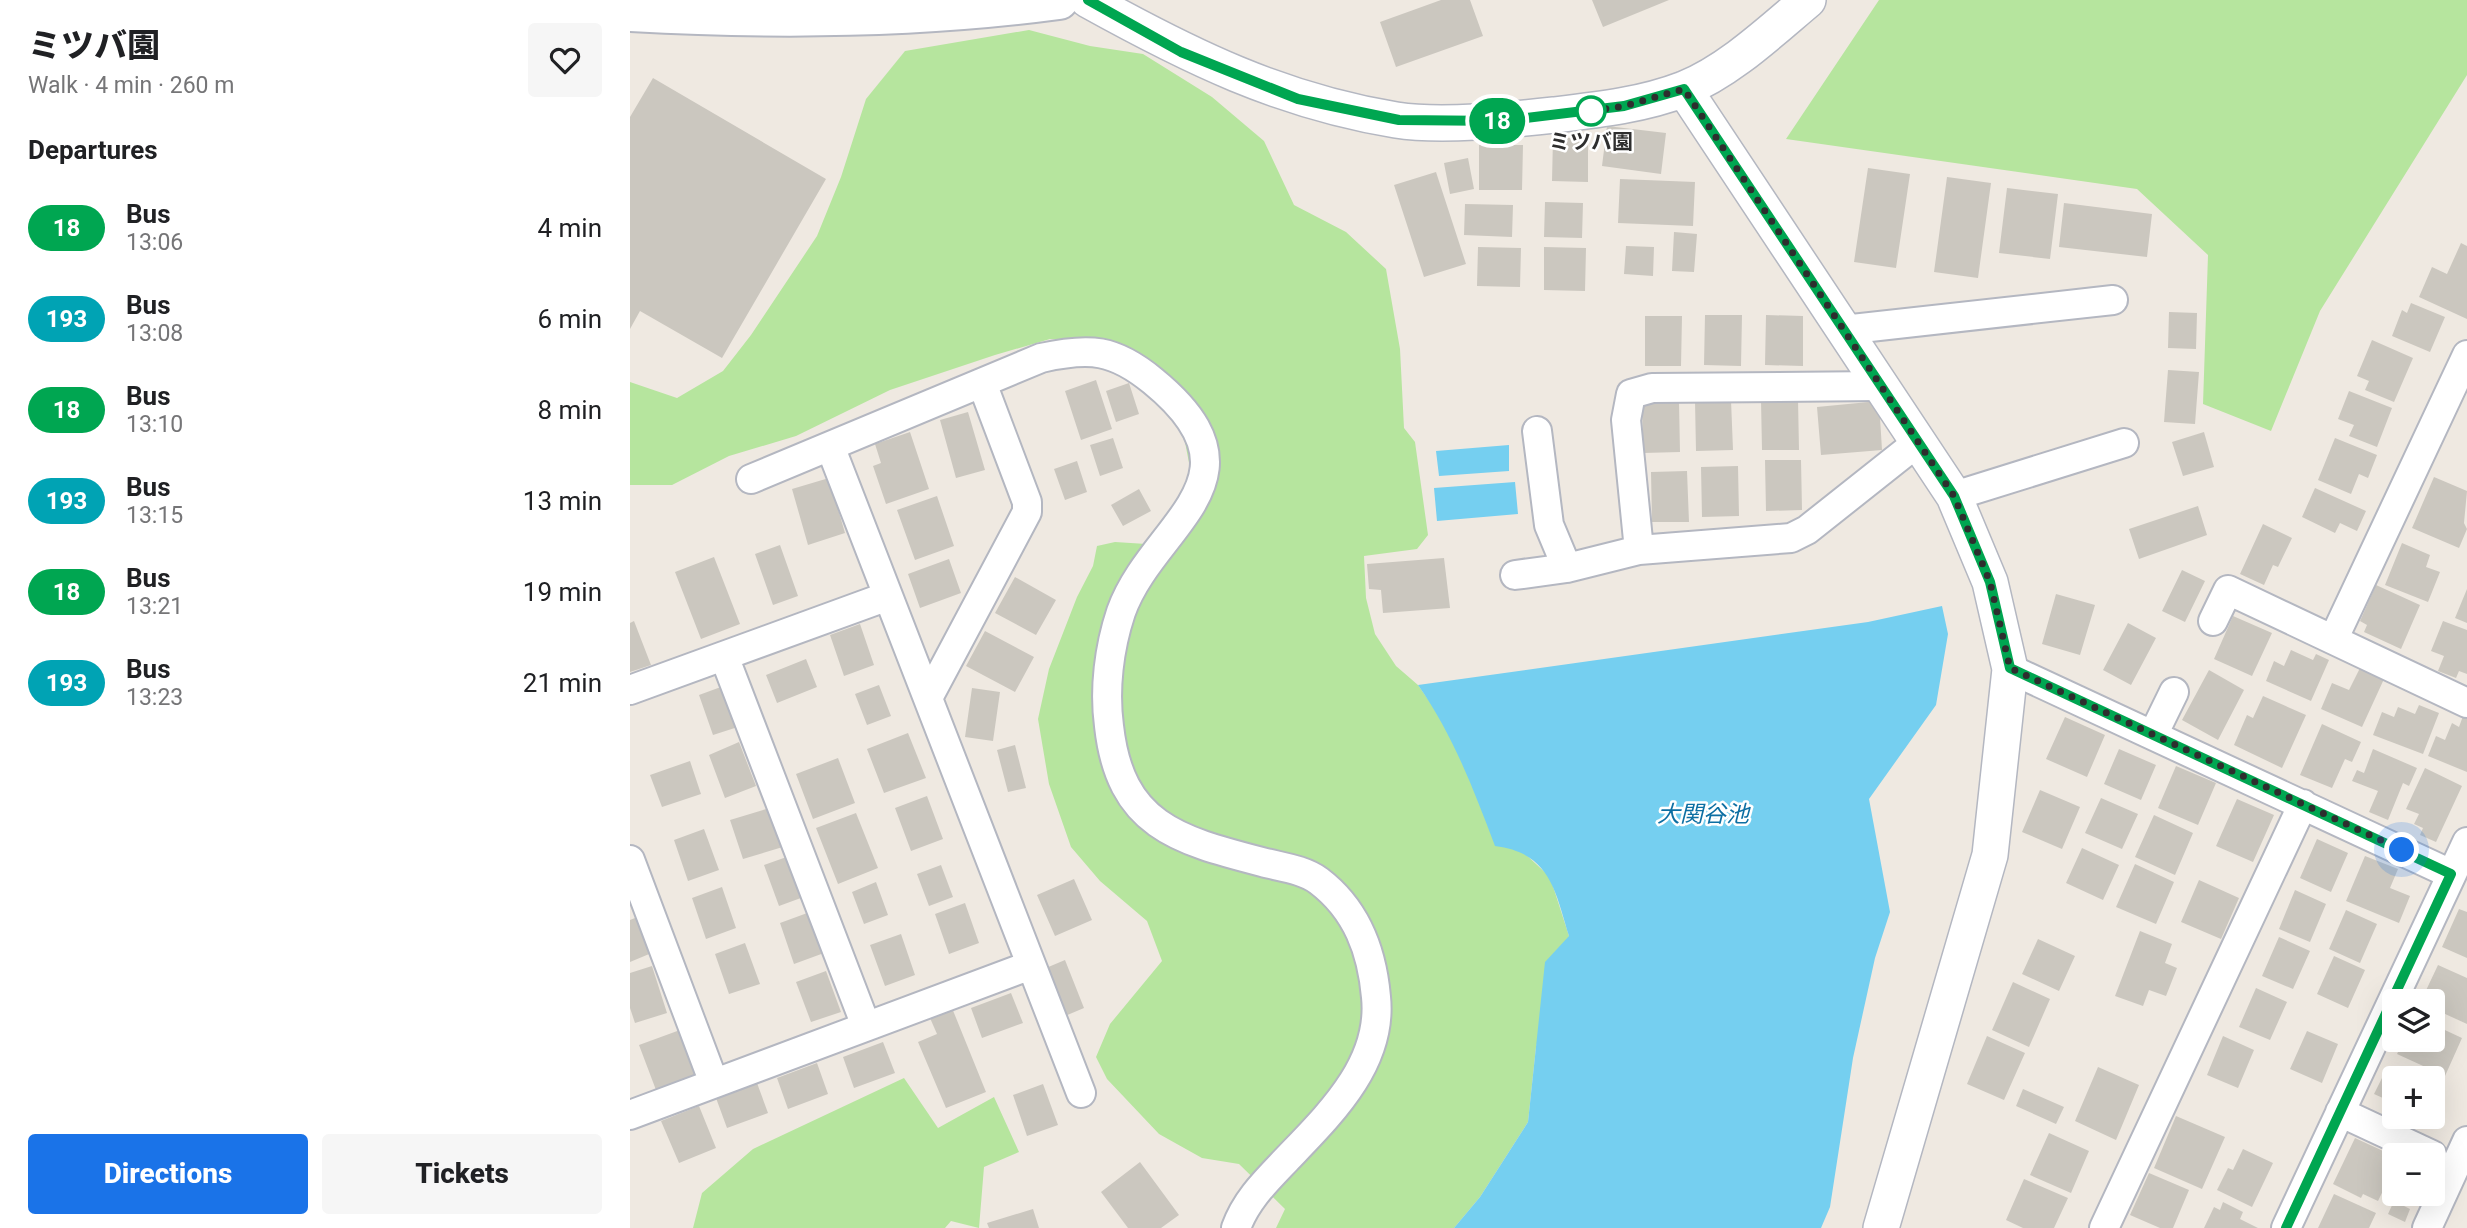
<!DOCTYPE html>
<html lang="en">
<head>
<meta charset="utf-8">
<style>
	body { margin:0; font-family:Roboto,"Noto Sans JP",sans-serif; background:#f6f6f6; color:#202124; height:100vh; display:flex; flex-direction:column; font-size:26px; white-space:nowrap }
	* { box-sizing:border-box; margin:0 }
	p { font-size:23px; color:#757577 }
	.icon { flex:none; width:38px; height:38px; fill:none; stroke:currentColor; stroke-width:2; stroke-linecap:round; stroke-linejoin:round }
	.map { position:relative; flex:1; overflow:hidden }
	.side { display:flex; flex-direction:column; background:#fff; width:630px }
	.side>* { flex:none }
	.badge { padding:0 14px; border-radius:23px; font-size:24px; line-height:46px }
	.buttons { position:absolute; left:1752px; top:989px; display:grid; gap:14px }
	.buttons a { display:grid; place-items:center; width:63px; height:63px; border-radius:7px; background:#fff; box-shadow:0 7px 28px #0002; font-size:35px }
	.you { position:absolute; width:35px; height:35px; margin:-18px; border:5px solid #fff; border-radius:50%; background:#1a73e8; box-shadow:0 0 0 10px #1a73e833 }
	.map>.badge { position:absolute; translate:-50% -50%; box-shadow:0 0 0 4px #fff }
	h2 { padding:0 28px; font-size:26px; line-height:63px }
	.round { display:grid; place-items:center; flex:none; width:74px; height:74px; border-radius:7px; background:#f6f6f6 }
	.overview { display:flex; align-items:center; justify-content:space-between; height:119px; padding:0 28px }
	h1 { font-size:33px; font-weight:800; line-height:52px }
	.primary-button { display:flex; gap:14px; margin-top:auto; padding:14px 28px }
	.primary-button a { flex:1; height:80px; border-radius:7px; background:#1a73e8; color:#fff; font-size:28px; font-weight:800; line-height:80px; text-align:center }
	.primary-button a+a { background:#f6f6f6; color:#202124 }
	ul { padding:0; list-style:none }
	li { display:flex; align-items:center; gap:21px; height:91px; padding:0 28px }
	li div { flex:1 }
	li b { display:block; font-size:26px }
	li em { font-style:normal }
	li .badge { min-width:77px; font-weight:700; text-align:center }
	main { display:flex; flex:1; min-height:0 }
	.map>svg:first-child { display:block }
</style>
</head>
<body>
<main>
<section class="side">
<div class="overview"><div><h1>ミツバ園</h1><p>Walk · 4 min · 260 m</p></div><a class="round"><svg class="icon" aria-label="heart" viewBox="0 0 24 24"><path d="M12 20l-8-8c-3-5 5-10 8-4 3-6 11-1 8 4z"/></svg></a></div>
<h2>Departures</h2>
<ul>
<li><span class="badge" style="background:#00a651;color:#fff">18</span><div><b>Bus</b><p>13:06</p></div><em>4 min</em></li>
<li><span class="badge" style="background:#00a3b4;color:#fff">193</span><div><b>Bus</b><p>13:08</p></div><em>6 min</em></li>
<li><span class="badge" style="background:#00a651;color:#fff">18</span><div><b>Bus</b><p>13:10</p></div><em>8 min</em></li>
<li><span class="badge" style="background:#00a3b4;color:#fff">193</span><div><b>Bus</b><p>13:15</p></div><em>13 min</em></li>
<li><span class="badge" style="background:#00a651;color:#fff">18</span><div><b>Bus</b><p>13:21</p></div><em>19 min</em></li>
<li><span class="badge" style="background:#00a3b4;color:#fff">193</span><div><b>Bus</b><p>13:23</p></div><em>21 min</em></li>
</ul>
<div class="primary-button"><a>Directions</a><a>Tickets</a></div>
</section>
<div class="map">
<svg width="1837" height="1228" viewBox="0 0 1837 1228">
	<rect width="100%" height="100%" fill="#efe9e1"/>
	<path fill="#b6e59e" d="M1249,0h588v75l-147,236 -49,120 -68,-27 5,-149 -71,-66 -351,-50z
		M399,30l61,16 53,8 69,43 52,44 30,64 52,27 40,37 14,80 4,79 11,14 13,93 -11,14 -53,7 2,42 9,36 21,32 22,19 26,37 22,44 54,83 30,28 19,59 -33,111 -8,75 -48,75 -26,31h-178l9,-19 -46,-45 -37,-6 -43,-24 -52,-55 -11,-22 14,-33 52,-63 -15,-40 -47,-40 -29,-34 -22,-63 -11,-65 11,-50 28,-72 16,-31 4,-20 18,-4 47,3 29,-72 -6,-31 -18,-37 -68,-63 -49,-3 -55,16 -105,35 -94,46 -67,20 -57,29h-42v-103l47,16 46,-27 28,-36 66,-99 24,-59 25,-78 39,-48z
		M274,1078l34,50 56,-31 25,55 -35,15 -5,61 -28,-7 -6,7h-252l9,-35 51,-44z"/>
	<path fill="#75cff0" d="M879,445v26l-70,5 -3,-25z
		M885,482l3,32 -81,7 -3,-33z
		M1312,606l6,28 -12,71 -67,94 21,113 -15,46 -22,100 -23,149 -9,21h-367l26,-31 48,-75 17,-160 24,-26c-14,-46 -19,-83 -74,-90 -22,-58 -42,-111 -77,-161l450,-63z"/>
	<path fill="#cbc7bf" d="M811,0h29l13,36 -87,31 -16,-45z
		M962,0h77l-66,27z
		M23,78l173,101 -104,179 -82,-47 -10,18v-212z
		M977,126l59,7 -5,41 -59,-8z
		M923,138h35v44l-36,-1z
		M849,145h44l-1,45h-43z
		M838,158l6,31 -24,5 -6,-31z
		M1238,168l42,6 -14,94 -42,-6z
		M806,172l30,92 -42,13 -30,-92z
		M1317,177l44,6 -13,95 -44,-6z
		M990,179l75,3 -2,44 -75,-3z
		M1377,188l51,6 -8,65 -51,-6z
		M915,202l38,1 -1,35 -38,-1z
		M1434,203l88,11 -5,43 -88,-10z
		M835,204l48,1 -1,32 -48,-2z
		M1044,232l23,2 -3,38 -22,-1z
		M1831,243l6,3v73l-48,-22 13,-30 15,7z
		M996,246l28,1 -1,29 -29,-2z
		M848,247l43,1 -1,39 -43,-1z
		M914,247l42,1 -1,43 -41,-1z
		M1781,303l34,14 -15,35 -38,-16 10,-26 5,3z
		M1539,312l28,1 -1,36 -28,-1z
		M1075,315h37l-1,51 -37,-1z
		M1136,315l37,1v50l-38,-1z
		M1015,316h37l-1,50h-36z
		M1742,340l41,18 -19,44 -29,-12 4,-9 -12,-5z
		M1538,370l31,2 -4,52 -31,-2z
		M466,380l16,49 -31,11 -16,-49z
		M499,383l10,31 -23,8 -10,-31z
		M1719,391l43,17 -15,39 -28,-11 5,-11 -16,-6z
		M1168,399l1,51h-37l-1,-50z
		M1101,400l2,50 -37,1 -1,-50z
		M1249,401l3,49 -61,5 -4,-48z
		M1049,402l1,50 -37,1 -1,-50z
		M338,412l17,58 -29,8 -16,-58z
		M280,432l19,57 -43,15 -13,-38 8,-3 -6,-19z
		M1574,432l10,35 -31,9 -11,-34z
		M483,438l10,30 -23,8 -10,-31z
		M1705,438l42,17 -9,23 -9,-4 -8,20 -33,-14z
		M1135,460h36l1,50 -36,1z
		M447,461l10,31 -22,8 -11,-31z
		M1108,466l1,50 -37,1 -1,-50z
		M1057,471l2,51h-37l-1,-50z
		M1804,477l33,14 -3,32 3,6 -8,19 -47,-20z
		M199,478l16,55 -37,12 -16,-56z
		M1685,488l51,23 -9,20 -17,-8 -5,10 -33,-16z
		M509,489l12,22 -28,15 -12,-21z
		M307,496l17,50 -39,14 -18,-50z
		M1568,506l9,29 -68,24 -10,-30z
		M1633,524l29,14 -14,29 -5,-2 -9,20 -24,-11z
		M1772,543l28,12 -4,12 14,5 -12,30 -43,-17z
		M150,545l18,51 -25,9 -18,-51z
		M84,557l26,67 -39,15 -26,-67z
		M814,558l6,50 -67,5 -2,-23 -12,-1 -2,-25z
		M319,559l12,34 -41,15 -12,-34z
		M1552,570l23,11 -20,41 -23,-11z
		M385,577l41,23 -20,35 -41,-22z
		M1746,585l44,20 -19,44 -37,-17 3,-7 -7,-4z
		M1837,589v34l-12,-5z
		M1426,594l39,11 -15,50 -38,-11z
		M1603,616l39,17 -20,43 -38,-17z
		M4,621l17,44 -21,7v-49z
		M1813,621l24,9v44l-8,-3 -3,7 -18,-7 6,-15 -13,-5z
		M1498,623l28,15 -25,47 -28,-15z
		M230,624l14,41 -30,11 -14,-41z
		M355,631l49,26 -19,35 -49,-26z
		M1661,650l22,10 3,-6 13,6 -18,41 -45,-20 8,-20 10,5z
		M176,659l11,28 -40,16 -11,-28z
		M1730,668l24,11 -22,48 -41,-18 11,-26 17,7z
		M1579,670l35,20 -26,50 -36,-20z
		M99,684l15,41 -31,10 -14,-40z
		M249,685l12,31 -24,9 -12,-31z
		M342,688l28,4 -7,49 -28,-4z
		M1633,696l43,19 -24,53 -48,-23 13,-30 6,3z
		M1789,705l20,8 -16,41 -50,-19 9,-23 12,5 4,-10 17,7z
		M1833,716l4,2v54l-39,-16 8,-20 9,4 7,-17 7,4z
		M1435,717l40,18 -18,42 -41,-18z
		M1692,724l39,18 -9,20 -7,-3 -13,29 -32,-13z
		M278,733l18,45 -42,15 -17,-44z
		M109,742l17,44 -31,12 -16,-43z
		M385,745l11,43 -18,4 -11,-42z
		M1489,749l37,16 -15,35 -37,-16z
		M1743,749l44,19 -8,18 -6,-3 -15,37 -19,-8 9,-21 -26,-10 5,-11 7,3z
		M208,758l17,45 -42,16 -17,-45z
		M60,761l11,33 -39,13 -12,-32z
		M1546,766l40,17 -18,42 -40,-17z
		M1795,768l37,18 -26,56 -16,-7 3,-7 -9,-4 5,-10 -13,-5z
		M1410,790l40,17 -18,42 -40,-17z
		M297,796l16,43 -32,12 -16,-43z
		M1471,798l37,16 -16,35 -37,-16z
		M1607,799l37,16 -21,47 -37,-16z
		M143,807l13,39 -43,13 -13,-39z
		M226,813l22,55 -40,16 -22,-56z
		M1524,815l39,18 -18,42 -40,-18z
		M74,829l15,41 -31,11 -14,-41z
		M1687,839l31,14 -17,39 -31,-14z
		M1452,848l37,17 -16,35 -37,-17z
		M165,854l14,41 -30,11 -15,-41z
		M1735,856l33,13 -8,19 20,8 -11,27 -53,-22z
		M1505,864l39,18 -18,42 -40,-17z
		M311,865l12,32 -24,9 -12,-32z
		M444,879l18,41 -37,16 -18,-41z
		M1569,880l40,18 -18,41 -40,-17z
		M246,882l12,33 -24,9 -12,-32z
		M92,887l14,41 -30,11 -14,-41z
		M1665,890l31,14 -16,38 -31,-13z
		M335,903l14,40 -30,11 -14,-40z
		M1829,909l8,3v46l-25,-11z
		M1716,910l31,14 -17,39 -31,-14z
		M180,912l14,41 -30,11 -14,-41z
		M10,916l14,36 -24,10v-42z
		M1510,931l32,13 -7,19 12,5 -11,28 -17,-6 -6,16 -28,-10z
		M271,934l14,41 -30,11 -15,-41z
		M1649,937l31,14 -17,38 -31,-13z
		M1408,939l37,17 -16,35 -37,-17z
		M115,943l15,41 -31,10 -14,-40z
		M1704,956l31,14 -17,38 -31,-14z
		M435,960l19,48 -19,8 -19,-48z
		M1808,965l29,13v46l-35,-16v-7h-11z
		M22,966l15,47 -32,10 -5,-15v-35z
		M196,971l15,41 -30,10 -15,-40z
		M1383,982l37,17 -21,48 -37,-17z
		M1626,988l31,14 -17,38 -31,-13z
		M381,993l12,30 -41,15 -11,-30z
		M322,1008l34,84 -40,16 -28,-66 19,-8 -7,-16z
		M1802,1024l30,14 -17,38 -48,-22 7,-14h28z
		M50,1030l16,45 -40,15 -17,-45z
		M1677,1031l31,13 -16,39 -32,-14z
		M1357,1036l38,17 -21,47 -37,-16z
		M1593,1036l31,14 -16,38 -31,-13z
		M253,1042l12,31 -41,15 -11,-31z
		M187,1063l11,31 -40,15 -11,-31z
		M1468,1067l41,18 -23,55 -41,-19z
		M1757,1068l22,10h-15v25l-20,-9z
		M127,1083l11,30 -41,15 -11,-30z
		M413,1084l15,41 -31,11 -14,-41z
		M1393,1089l41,18 -8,17 -40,-18z
		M69,1106l17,42 -37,15 -18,-42z
		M1546,1116l49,21 -23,52 -48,-21z
		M1419,1133l40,18 -18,42 -41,-18z
		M1725,1138l39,18v12l-16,33 -15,-7 -2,4 -28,-14z
		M1613,1149l30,14 -21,44 -35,-17 11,-22 5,2z
		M510,1162l39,53 -18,13h-33l-27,-36z
		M1519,1173l40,17 -16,38h-13l-30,-13z
		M1394,1179l44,19 -14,30h-31l-17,-8z
		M1704,1194l42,19 -7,15h-51z
		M1764,1201l16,8 -5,13 -17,-8z
		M1593,1202l20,10 -3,7 18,9h-54l10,-21 6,3z
		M403,1209l6,19h-50l-2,-5z"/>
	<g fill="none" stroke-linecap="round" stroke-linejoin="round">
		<g stroke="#b4b7c1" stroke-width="32">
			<path id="minor" d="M1213,330l270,-30
				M907,431l12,94 18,43
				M200,446l251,647
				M121,479l290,-121c49,-11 73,-9 112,23 120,98 -1,143 -32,231 -12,36 -17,77 -12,114 11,99 68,114 153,136 18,5 41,7 57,19 38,29 53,70 57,116 7,67 -47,118 -90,163 -20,21 -40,40 -50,68
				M1324,496l170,-53
				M1009,550l-13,-130 5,-26 21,-6 228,-2
				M885,575l52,-7 72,-18 152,-12 16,-8 111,-88
				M1583,621l15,-31 239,113
				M1704,638l133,-283
				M94,656l142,370
				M1380,669l441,205
				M0,690l258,-94
				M298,698l99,-186v-10l-45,-119
				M1523,735l21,-43
				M0,860l84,223
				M1710,1112l92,43
				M0,1115l401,-150
				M1474,1228l199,-424
				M1656,1228l181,-386
				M1797,1228l40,-87"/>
		</g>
		<g stroke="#b4b7c1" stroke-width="38">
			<path id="tertiary" d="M458,0c101,56 192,101 308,120 45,7 113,0 158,-5 43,-5 89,-10 130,-26 45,-18 87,-58 124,-89
				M1054,89l270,407 36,86 20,87 -20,186 -109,373"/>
		</g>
		<g stroke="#b4b7c1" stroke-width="42">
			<path id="secondary" d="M0,12c143,8 288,7 429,-12"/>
		</g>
		<use href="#minor" stroke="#fff" stroke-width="28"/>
		<use href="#tertiary" stroke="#fff" stroke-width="35"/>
		<use href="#secondary" stroke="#fff" stroke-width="38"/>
	</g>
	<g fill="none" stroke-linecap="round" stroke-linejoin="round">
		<g stroke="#fff" stroke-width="16">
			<path id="line" d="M458,0l93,52 117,47 101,21 102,1 123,-15 60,-17 270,407 36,86 20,86 441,206 -165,354"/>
		</g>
		<use href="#line" stroke="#00a651" stroke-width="10"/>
		<path stroke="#2e2e2e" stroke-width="7" stroke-dasharray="0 12.6" d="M961,111l-5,1 38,-6 60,-17 270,407 36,86 20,86 392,182"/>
	</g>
	<circle fill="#fff" stroke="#00a651" stroke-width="3.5" cx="961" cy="111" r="14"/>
	<g text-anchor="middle" stroke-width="5" stroke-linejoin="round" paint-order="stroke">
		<g font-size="21" font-weight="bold" fill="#2e2e2e" stroke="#fff">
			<text x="961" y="149">ミツバ園</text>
		</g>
		<g font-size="23" font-style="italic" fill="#0d6fa3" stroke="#fff">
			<text x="1073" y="822">大関谷池</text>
		</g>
	</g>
</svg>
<div class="buttons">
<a><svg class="icon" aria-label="layers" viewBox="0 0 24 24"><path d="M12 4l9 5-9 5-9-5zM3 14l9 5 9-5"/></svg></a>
<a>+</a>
<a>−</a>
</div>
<div class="you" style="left:1772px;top:850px"></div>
<b class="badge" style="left:867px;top:121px;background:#00a651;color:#fff">18</b>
</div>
</main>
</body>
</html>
